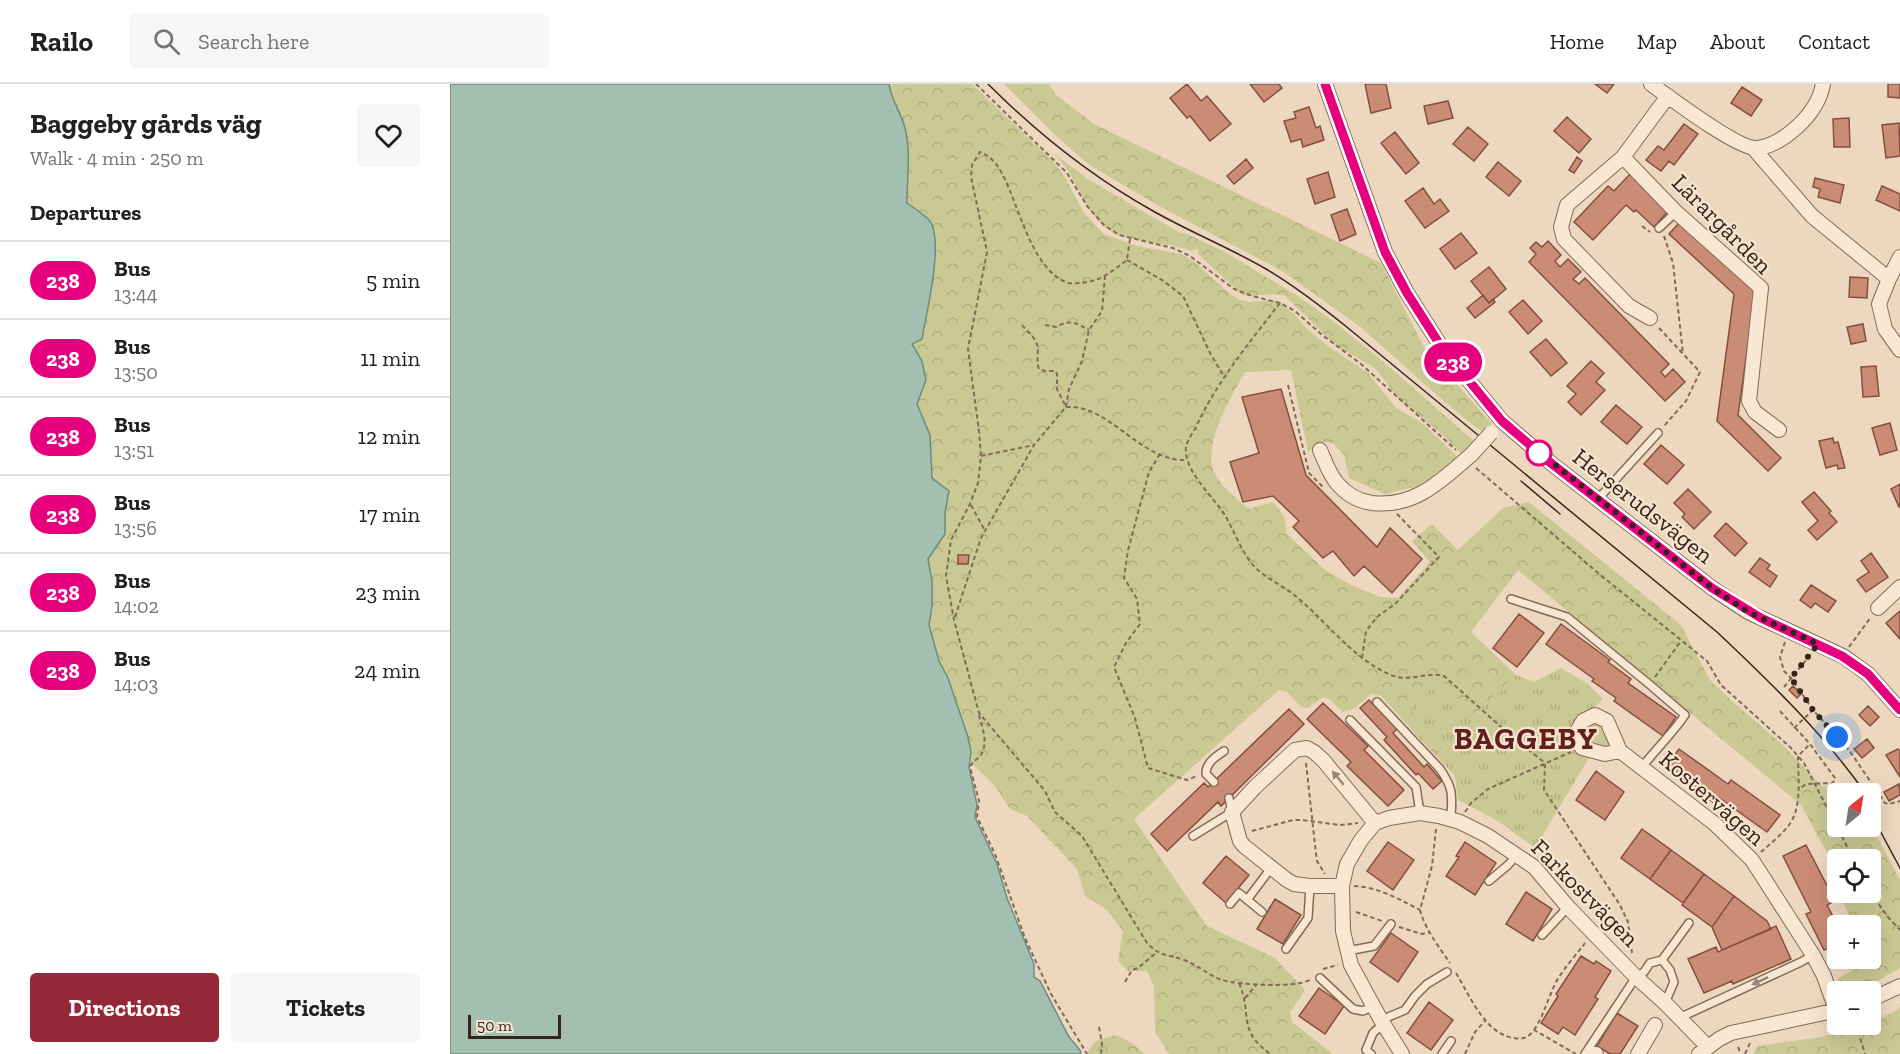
<!DOCTYPE html>
<html lang="en">
<head>
<meta charset="utf-8">
<style>
	body { margin:0; font-family:"Zilla Slab",serif; background:#f6f6f6; color:#202124; height:100vh; display:flex; flex-direction:column; font-size:22px; white-space:nowrap }
	* { box-sizing:border-box; margin:0 }
	p { font-size:20px; color:#757577 }
	.icon { flex:none; width:33px; height:33px; fill:none; stroke:currentColor; stroke-width:2; stroke-linecap:round; stroke-linejoin:round }
	.map { position:relative; flex:1; overflow:hidden }
	.panel { display:flex; flex-direction:column; background:#fff; width:450px }
	.panel>* { flex:none }
	.badge { padding:0 12px; border-radius:20px; font-size:21px; line-height:39px }
	.needle { width:39px; rotate:30deg }
	.controls { position:absolute; left:1377px; top:699px; display:grid; gap:12px }
	.controls a { display:grid; place-items:center; width:54px; height:54px; border-radius:6px; background:#fff; box-shadow:0 6px 24px #0002; font-size:30px }
	.scale { position:absolute; left:18px; bottom:15px; width:93px; box-sizing:border-box; padding-left:6px; border:3px solid #35241c; border-top:0; font-size:16px; line-height:21px; white-space:nowrap; color:#35241c; -webkit-text-stroke:4px #f5e4ce; paint-order:stroke }
	.you { position:absolute; width:30px; height:30px; margin:-15px; border:4px solid #fff; border-radius:50%; background:#1a73e8; box-shadow:0 0 0 9px #1a73e833 }
	.map>.badge { position:absolute; translate:-50% -50%; box-shadow:0 0 0 3px #fff }
	h2 { padding:0 30px; font-size:22px; line-height:54px }
	.round { display:grid; place-items:center; flex:none; width:63px; height:63px; border-radius:6px; background:#f6f6f6 }
	.overview { display:flex; align-items:center; justify-content:space-between; height:102px; padding:0 30px }
	h1 { font-size:28px; font-weight:700; line-height:45px }
	.action { display:flex; gap:12px; margin-top:auto; padding:12px 30px }
	.action a { flex:1; height:69px; border-radius:6px; background:#942839; color:#fff; font-size:24px; font-weight:700; line-height:69px; text-align:center }
	.action a+a { background:#f6f6f6; color:#202124 }
	ul { padding:0; list-style:none }
	li { display:flex; align-items:center; gap:18px; height:78px; padding:0 30px; border-top:2px solid #e0e0e0 }
	li div { flex:1 }
	li b { display:block; font-size:22px }
	li em { font-style:normal }
	li .badge { min-width:66px; font-weight:700; text-align:center }
	header { display:flex; align-items:center; gap:36px; box-sizing:border-box; height:84px; padding:0 30px; background:#fff; border-bottom:2px solid #e0e0e0 }
	header strong { font-size:28px }
	nav { display:flex; gap:33px; margin-inline-start:auto; font-size:21px }
	.search { width:420px; height:54px; background:#f6f6f6; display:flex; align-items:center; gap:15px; box-sizing:border-box; padding:0 21px; border-radius:6px; color:#757577; font-size:22px }
	main { display:flex; flex:1; min-height:0 }
	.map>svg:first-child { display:block }
</style>
</head>
<body>
<header>
<strong>Railo</strong>
<div class="search"><svg class="icon" aria-label="search" viewBox="0 0 24 24"><circle cx="10" cy="10" r="6"/><path d="M15 15l6 6"/></svg>Search here</div>
<nav><a>Home</a><a>Map</a><a>About</a><a>Contact</a></nav>
</header>
<main>
<section class="panel">
<div class="overview"><div><h1>Baggeby gårds väg</h1><p>Walk · 4 min · 250 m</p></div><a class="round"><svg class="icon" aria-label="heart" viewBox="0 0 24 24"><path d="M12 20l-8-8c-3-5 5-10 8-4 3-6 11-1 8 4z"/></svg></a></div>
<h2>Departures</h2>
<ul>
<li><span class="badge" style="background:#e6007e;color:#fff">238</span><div><b>Bus</b><p>13:44</p></div><em>5 min</em></li>
<li><span class="badge" style="background:#e6007e;color:#fff">238</span><div><b>Bus</b><p>13:50</p></div><em>11 min</em></li>
<li><span class="badge" style="background:#e6007e;color:#fff">238</span><div><b>Bus</b><p>13:51</p></div><em>12 min</em></li>
<li><span class="badge" style="background:#e6007e;color:#fff">238</span><div><b>Bus</b><p>13:56</p></div><em>17 min</em></li>
<li><span class="badge" style="background:#e6007e;color:#fff">238</span><div><b>Bus</b><p>14:02</p></div><em>23 min</em></li>
<li><span class="badge" style="background:#e6007e;color:#fff">238</span><div><b>Bus</b><p>14:03</p></div><em>24 min</em></li>
</ul>
<div class="action"><a>Directions</a><a>Tickets</a></div>
</section>
<div class="map">
<svg width="1450" height="970" viewBox="0 0 1450 970">
	<defs>
		<pattern id="forest-crowns" width="20" height="18" patternUnits="userSpaceOnUse" patternTransform="scale(1.5)"><rect width="20" height="18" fill="#cbc993"/><path d="M2 6a3 3 0 1 1 6 0M12 15a3 3 0 1 1 6 0" fill="none" stroke="#afac7e"/></pattern>
		<pattern id="park-tufts" width="24" height="20" patternUnits="userSpaceOnUse" patternTransform="scale(1.5)"><rect width="24" height="20" fill="#cbc993"/><path d="M3 7l-1-3M5 7V3M7 7l1-3M15 17l-1-3M17 17v-4M19 17l1-3" fill="none" stroke="#afac7e"/></pattern>
	</defs>
	<rect width="100%" height="100%" fill="#edd8bf"/>
	<path fill="#cbc993" d="M1146,639l6,3 9,21 -20,-4 -5,-5 1,-10z"/>
	<path fill="url(#forest-crowns)" d="M439,0h83l80,76 13,17 19,36 20,21 33,12 44,8 13,7 36,33 10,6 10,2 21,-2 9,2 15,13 12,14 21,17 40,27 28,35 26,15 35,33 -2,5 -28,23 -42,10 -36,-16 -5,-23 -11,-12 -10,-1 -15,10 -17,-82 -46,2c-13,22 -43,74 -31,100 7,15 23,27 35,37l24,-7 11,14 3,18 38,36 24,14 31,13 18,1 32,-36 -18,-21 20,-17 26,26 45,-42 26,-6 152,123 29,55 22,21 52,45 38,40 24,2 4,5 -12,1v32l33,-1 29,55v88l-35,20 -19,1 -8,-10 33,-21 -1,-32 -15,-1 -17,-31 32,-2v-32h-32l-1,11 -36,-66 -283,-235 -47,62 45,43 -41,40 -38,42 -56,-61 -10,-2 -16,14 -12,4c-18,-16 -15,-20 -35,-4l-7,-1 -14,-15 -8,-2 -145,129 73,107 68,32 30,32 -15,23 2,9 41,32h-164l-14,-22 -1,-46 -7,-15h-19l-10,-10 5,-30 -17,-22 -21,-13 -8,-27 -50,-53 -17,-7 -16,-24 -25,-24 2,-9 -3,-15 -20,-59 -9,-17 -10,-36 3,-19v-25l-4,-22 17,-25v-21l4,-22 -17,-13 -2,-43 -13,-31 9,-24 -4,-19 -10,-17 18,-122 -23,-19c0,-24 4,-52 -2,-75 -4,-16 -14,-28 -16,-44z
		M554,0h45l7,11 38,29 287,139 43,84 68,77 -9,8 -5,-3 -32,-26 -88,-78 -76,-54 -123,-65 -71,-42 -34,-30z
		M603,69l35,26 37,22 54,31 10,3 34,16 75,45 39,28 50,41 87,76 -13,12 -19,-19 -43,-35 -24,-31 -41,-24 -49,-48c-15,-4 -28,1 -43,-1l-44,-41v-5l-7,2c-25,-10 -56,-7 -80,-20 -22,-12 -30,-41 -43,-60 -4,-7 -10,-12 -15,-18z
		M1450,923v47h-147l4,-8 64,-9 39,-12 10,-1 1,-3 21,-8z
		M666,951l18,9 10,10h-59l12,-14z"/>
	<path fill="url(#park-tufts)" d="M1111,584l27,16 15,15c-19,21 -27,4 -33,41l19,18 -54,90 -39,-28 -38,-20 -3,-24 -18,-19 10,-10 -37,-38 30,-29 35,35 41,-40 18,7z"/>
	<path fill="#a2bfb2" stroke="#6a8c7e" stroke-width="1.5" d="M0,0h439c2,16 12,28 16,44 6,23 2,50 2,75 7,5 16,11 22,17 16,19 -3,95 -7,119l-10,5 10,17 4,19 -9,24 13,31 2,43 17,13 -4,22v21l-17,25 4,22v25l-3,19 10,36 9,17 20,59 3,15 -2,15 8,38 -2,12 22,47 10,34 27,66v13l6,4 29,56 11,13 1,4h-631z"/>
	<path fill="#cb8c75" stroke="#844f3e" stroke-width="1.5" d="M737,0l14,17 6,-5 24,28 -21,17 -20,-25 -3,2 -17,-20z
		M800,0h29l3,4 -18,14z
		M915,0h21l5,24 -20,5z
		M1145,0h19l-7,9z
		M1438,0h12v14l-12,-1z
		M1292,3l20,13 -11,16 -20,-13z
		M998,17l5,17 -25,6 -4,-18z
		M859,23l7,21 4,-2 4,14 -21,7 -2,-8 -10,3 -7,-21 12,-3 -2,-6z
		M1117,33l24,22 -12,14 -25,-22z
		M1399,34l1,29h-16l-1,-28z
		M1449,39l1,33 -14,2 -4,-33z
		M1234,40l14,10 -24,31 -5,-4 -8,10 -15,-11 12,-14 6,4z
		M1018,43l20,17 -14,17 -21,-17z
		M945,48l24,31 -13,11 -25,-31z
		M1127,73l5,4 -8,12 -5,-3z
		M796,75l7,9 -19,16 -7,-8z
		M1048,78l23,19 -12,15 -23,-19z
		M878,88l7,25 -20,7 -8,-25z
		M1180,90l37,38 -13,15 -18,-17 -2,2 -8,-7 -33,35 -19,-18 34,-36 6,5z
		M1365,94l29,7 -4,18 -22,-6 2,-8 -7,-2z
		M1432,102l18,8v17l-24,-11z
		M973,104l11,16 6,-5 9,12 -24,17 -20,-27z
		M897,125l9,25 -16,7 -9,-26z
		M1231,137l75,67 -18,127 43,43 -13,13 -51,-50 17,-127 -65,-60z
		M1011,149l16,20 -22,16 -15,-20z
		M1098,157l13,14 -6,6 5,6 8,-8 13,13 -8,7 6,5 6,-6 84,86 -8,8 4,5 8,-8 12,13 -20,19 -136,-139 7,-8 -6,-6 6,-6 6,5z
		M1039,183l17,22 -17,14 -18,-22z
		M1400,193l18,1 -1,20 -18,-1z
		M1033,211l6,8 4,-4 2,3 -20,16 -8,-10z
		M1073,216l19,21 -14,13 -19,-22z
		M1413,240l3,17 -15,3 -4,-17z
		M1096,255l21,24 -16,13 -21,-24z
		M1141,277l13,12 -8,9 9,8 -24,25 -13,-13 8,-8 -9,-8z
		M1426,282l3,30 -16,1 -2,-30z
		M831,305l25,86 71,72 13,-19 32,31 -30,34 -28,-27 -10,10 -21,-25 -10,7 -30,-31 6,-6 -26,-25 -30,6 -13,-40 29,-9 -17,-56z
		M1166,321l26,22 -15,17 -26,-22z
		M1440,339l7,27 -17,5 -8,-27z
		M1383,354l1,5 4,-1 7,26 -7,1 -1,-4 -11,3 -7,-27z
		M1211,361l23,20 -17,19 -23,-20z
		M1450,400v23h-1l-8,-18z
		M1238,405l23,23 -17,17 -12,-12 3,-3 -11,-11z
		M1364,408l17,19 -2,2 8,9 -20,18 -9,-10 10,-9 -16,-19z
		M1276,439l21,20 -12,13 -21,-20z
		M1421,469l17,24 -22,15 -9,-12 12,-8 -8,-11z
		M508,471h11l-1,9h-10z
		M1310,474l10,7 -3,4 10,7 -7,11 -21,-15z
		M1361,501l25,16 -8,11 -13,-9 -4,5 -11,-8z
		M1450,527v28l-14,-16z
		M1069,530l25,19 -27,34 -24,-19z
		M1111,540l49,36 -2,2 23,17 -3,4 48,34 -13,19 -49,-35 2,-3 -24,-17 2,-2 -48,-35z
		M1343,602l8,8 -4,4 -8,-8z
		M919,616l28,29 -4,4 31,34 3,-3 15,17 -9,8 -15,-16 -2,2 -32,-35 3,-3 -27,-29z
		M873,619l45,43 -4,4 40,40 -16,16 -41,-40 4,-4 -44,-43z
		M1418,622l11,11 -9,9 -11,-11z
		M839,625l15,15 -83,82 -3,-4 -51,49 -16,-17 53,-51 4,4z
		M1417,655l7,9 -12,10 -8,-9z
		M1229,665l49,35 3,-4 49,35 -13,17 -49,-35 -4,6 -49,-35z
		M1448,665l2,2v26l-14,-22z
		M1146,687l28,21 -19,28 -29,-20z
		M1449,700l1,11 -11,6 -5,-9z
		M1192,745l29,21 -21,29 -29,-21z
		M938,758l26,18 -21,30 -26,-19z
		M1015,758l31,21 -21,32 -29,-19 13,-19 -3,-1z
		M1356,761l29,56 -8,4 11,21v18l-14,6 -18,-36 5,-2 -28,-56z
		M1221,766l33,24 -21,29 -33,-24z
		M776,772l23,19 -23,28 -23,-20z
		M1254,790l30,22 -22,31 -30,-22z
		M1076,808l26,17 -19,32 -27,-17z
		M1284,812l33,25 4,8 -49,21 -10,-23z
		M825,815l26,16 -18,29 -26,-15z
		M1326,842l15,33 -58,25 -1,-3 -28,12 -16,-34 28,-12 2,5z
		M941,849l27,19 -20,30 -28,-20z
		M1131,872l13,8 2,-3 15,10 -16,26 3,2 -23,36 -12,-8 -5,7 -17,-11 17,-27 -2,-2z
		M869,904l25,18 -19,28 -26,-18z
		M979,918l24,18 -22,30 -24,-17z
		M1167,929l21,13 -18,28h-10l-13,-8z"/>
	<g fill="none" stroke-linecap="round" stroke-linejoin="round">
		<g stroke="#856958" stroke-width="10">
			<path id="lane" d="M1209,144l17,-16
				M1148,415l60,-66
				M1061,515l56,18 82,67 36,31c-13,19 -29,34 -43,52
				M927,618l63,67c14,20 12,27 11,50
				M900,636l66,67 4,26
				M764,698l-8,-8c0,-11 9,-17 18,-23
				M743,752l39,-24 -3,-14
				M1039,797l19,-16 9,-10
				M797,816l24,-32
				M780,820l9,-11 23,19
				M1092,851l26,-28
				M836,865l22,-31 2,-32
				M897,867l27,-5 17,-22
				M870,894l33,31 10,2 11,-5
				M1215,919l9,-21 -4,-12 -8,-10 27,-37
				M1229,934l122,-56 12,-7
				M931,936l24,-10 10,-14 12,-12 20,-12
				M921,970l-5,-4 7,-17 10,-9
				M992,970l9,-13
				M1135,970l51,-77 8,-5 6,-9 12,-3"/>
		</g>
		<g stroke="#856958" stroke-width="16">
			<path id="street" d="M875,0l60,168 22,41 35,55 60,73 50,43 160,124 36,24 95,44 25,18 32,36
				M1201,0c18,13 88,66 106,64 15,-1 30,-12 40,-21 13,-12 23,-26 26,-43
				M1304,65l58,67 77,63 -10,25 6,25 15,21
				M1173,73l53,55 85,76 -12,113 6,11 24,18
				M1439,195l11,-22
				M1200,234l-21,-12 -65,-67 -3,-12 6,-22 56,-48 45,-61
				M870,366c5,11 9,24 17,33 9,11 21,18 35,20 43,5 70,-23 100,-49
				M1428,524l22,-21
				M1170,667l-15,3 -23,-6 -5,-17 6,-10 12,-6 12,6 13,30 95,73 37,36 61,95 11,21 12,34
				M892,802h-32l-16,-2 -7,-4 -43,-34 -4,-5 -8,-29 23,-25 40,-37 12,-2 7,4 9,8 52,63
				M1420,916l30,-14
				M952,970l-21,-34 -30,-55 -8,-34 -1,-45 5,-22 14,-24 14,-17 14,-5 31,-5 19,3 21,6 28,14 46,31 34,40 68,70 29,26 43,44
				M1144,970h2
				M1188,970l17,-29
				M1249,970l20,-15 12,-6 107,-23"/>
		</g>
		<path stroke="#856958" stroke-width="2" stroke-dasharray="4.5 3" stroke-linecap="butt" d="M526,0l91,89 20,33 17,19 15,10 54,13 17,8 44,33 18,7 28,7 15,8 26,23 40,30 95,86
			M1192,142l8,6
			M1214,152l9,27 10,91
			M680,155l-3,21c-12,9 -25,20 -40,22 -5,1 -14,2 -19,1 -32,-11 -46,-64 -58,-92 -7,-17 -14,-33 -30,-39l-8,13 -1,12 16,75 -19,97 11,82 2,25 -3,27 -8,21 -19,36 -5,36 8,44 25,93 66,78 10,21 27,24 65,107c13,14 21,11 37,17 14,5 24,15 38,20 16,5 73,8 88,0
			M677,176l35,20 21,16 28,59 14,23
			M830,219c-30,39 -63,78 -84,124 -3,5 -9,14 -10,20 -3,24 29,51 40,70 8,14 14,31 24,44 10,15 29,22 43,33 33,26 58,64 98,81 18,8 36,-4 53,1l66,59 35,28 -1,27 76,115 8,17 4,31
			M572,241c4,5 10,10 13,15 6,9 0,19 4,29l6,2h10l2,3v15l9,18
			M595,241l11,2c14,-8 21,-4 33,3
			M1209,244l41,44 -14,29 -22,25
			M838,301l21,88 15,15
			M616,323l3,-18 13,-28 7,-31 13,-19 3,-35
			M710,370l-11,18 -21,78 -4,28 13,21 3,25 -14,19 -12,24 21,51 13,50 39,12 10,-4
			M531,372l53,-11
			M1026,384l122,105 109,88 14,24 69,62 14,16 50,97
			M521,421l14,26
			M505,533l26,-79 53,-93 32,-38c44,-3 74,55 121,53
			M1335,558l-5,15 4,14 7,7 22,32 36,40 36,53 4,1 11,-3
			M1399,563l22,-30
			M912,574l4,-27 11,-14 18,-13 44,-47 -42,-43
			M1205,593l26,-36
			M1334,603l27,-33
			M1330,627l30,33 25,34 -2,5 -27,1 -7,5
			M529,631c3,12 9,26 3,38 -3,6 -10,8 -12,14l9,34 -2,16 18,37 30,84 26,56 36,60
			M1344,644l19,-18
			M856,679l10,91 1,7 8,13
			M1015,728l6,-9 17,-14 83,-37
			M986,745l-4,37 -12,44c5,19 19,37 30,53
			M802,747l41,-11h9l38,5 18,-2
			M1311,768c10,-9 23,-19 30,-30 11,-18 7,-46 7,-66l12,-12
			M904,802c24,1 45,13 66,24
			M1420,808l18,25 12,13
			M906,828l26,9
			M949,843l23,7 8,-2
			M873,885l15,-4
			M1006,889c14,23 29,61 58,65 9,2 15,-1 20,-8l42,24
			M675,898l7,-12 6,-2 18,-15
			M789,899c14,33 -3,45 31,71
			M795,914l12,-14
			M1406,940l9,30
			M649,943l3,17 -1,10
			M1084,946c10,-15 14,-32 22,-48 8,-14 20,-27 29,-39
			M1288,963l3,7
			M1015,970l10,-22 10,-11
			M1295,970l5,-11"/>
		<use href="#lane" stroke="#f8e7d2" stroke-width="7"/>
		<use href="#street" stroke="#f8e7d2" stroke-width="14"/>
		<path stroke="#35241c" stroke-width="1.5" d="M538,0c49,49 104,93 165,127 37,21 77,37 113,58 29,17 56,38 82,59l369,304c54,51 106,101 149,162
			M1071,397l39,33
			M1420,728l30,56"/>
		<g stroke="#856958" stroke-width="16" stroke-linecap="butt">
			<path id="street-bridge" d="M1022,370l19,-21"/>
		</g>
		<use href="#street-bridge" stroke="#f8e7d2" stroke-width="14"/>
	</g>
	<defs><path id="oneway-solid" d="M-6-.8H1V-3.2L6.5 0L1 3.2V.8H-6Z" transform="scale(1.5)"/></defs>
	<g fill="#968677">
		<use href="#oneway-solid" transform="translate(888 694) rotate(-130)"/>
		<use href="#oneway-solid" transform="translate(1310 897) rotate(155)"/>
	</g>
	<g fill="none" stroke-linecap="round" stroke-linejoin="round">
		<g stroke="#fff" stroke-width="14">
			<path id="line" d="M875,0l60,168 22,41 35,55 60,73 50,43 160,124 49,30 81,38 26,18 32,36"/>
		</g>
		<use href="#line" stroke="#e6007e" stroke-width="9"/>
		<path stroke="#35241c" stroke-width="6" stroke-dasharray="0 10.8" d="M1089,369l-4,-4 177,139 36,24 70,32 -27,34 22,32 24,27"/>
	</g>
	<circle fill="#fff" stroke="#e6007e" stroke-width="3" cx="1089" cy="369" r="12"/>
	<g text-anchor="middle" stroke-width="4.5" stroke-linejoin="round" paint-order="stroke">
		<g font-size="24" fill="#35241c" stroke="#f5e4ce">
			<text transform="translate(1272 140) rotate(45)" y="8">Lärargården</text>
			<text transform="translate(1193 422) rotate(38)" y="8">Herserudsvägen</text>
			<text transform="translate(1262 714) rotate(41)" y="8">Kostervägen</text>
			<text transform="translate(1135 809) rotate(45)" y="8">Farkostvägen</text>
		</g>
		<g font-size="30" font-weight="bold" letter-spacing="1.5" fill="#61201c" stroke="#f5e4ce">
			<text x="1076" y="665">BAGGEBY</text>
		</g>
	</g>
</svg>
<div class="controls">
<a><svg class="needle" viewBox="-14 -14 28 28"><path d="M0-13l5 13h-10z" fill="#e53935"/><path d="M0 13l5-13h-10z" fill="#757577"/></svg></a>
<a><svg class="icon" aria-label="locate" viewBox="0 0 24 24"><circle cx="12" cy="12" r="6"/><path d="M12 2v4M12 18v4M2 12h4M18 12h4"/></svg></a>
<a>+</a>
<a>−</a>
</div>
<div class="scale">50 m</div>
<div class="you" style="left:1387px;top:653px"></div>
<b class="badge" style="left:1003px;top:278px;background:#e6007e;color:#fff">238</b>
</div>
</main>
</body>
</html>
